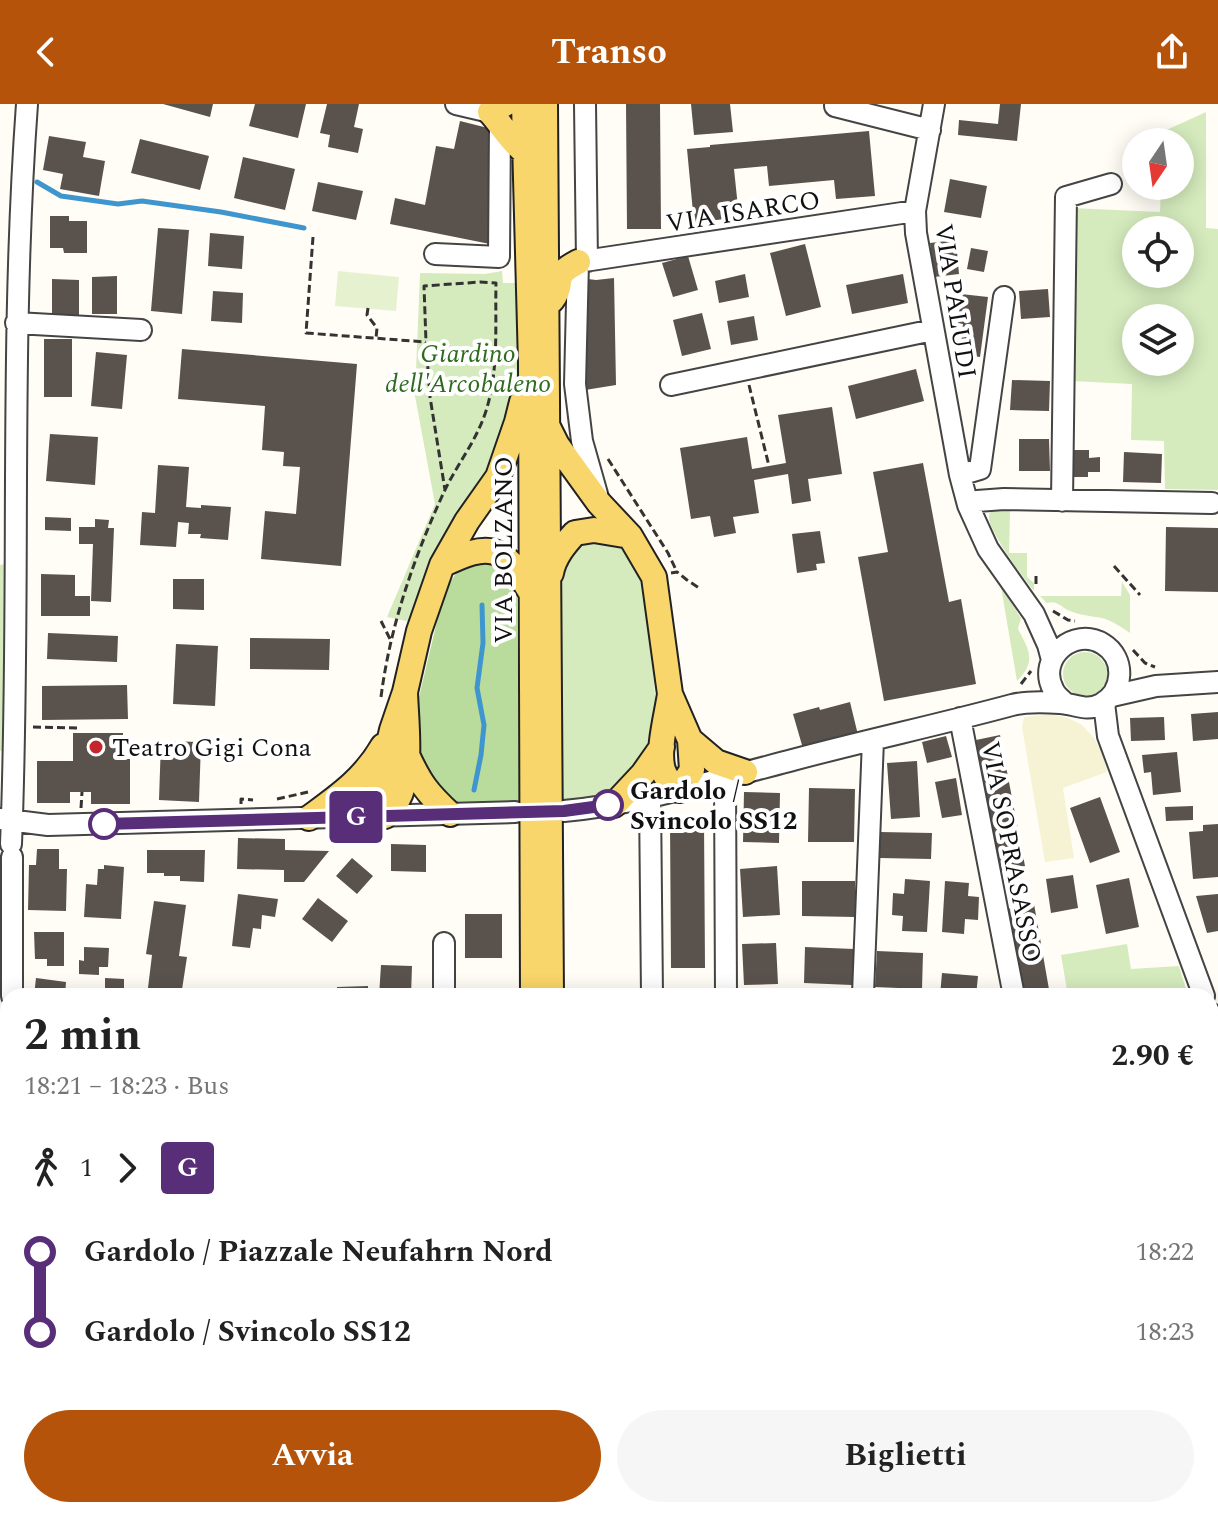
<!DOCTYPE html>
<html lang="it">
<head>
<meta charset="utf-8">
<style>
	body { margin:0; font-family:Spectral,serif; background:#f6f6f6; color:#222; height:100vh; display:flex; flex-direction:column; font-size:30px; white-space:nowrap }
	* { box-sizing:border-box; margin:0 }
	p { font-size:26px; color:#767676 }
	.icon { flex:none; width:44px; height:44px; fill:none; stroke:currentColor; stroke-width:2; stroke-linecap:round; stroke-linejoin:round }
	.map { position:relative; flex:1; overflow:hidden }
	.details { position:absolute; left:0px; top:884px; width:1218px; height:530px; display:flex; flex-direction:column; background:#fff; border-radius:24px 24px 0 0; box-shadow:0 4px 20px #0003 }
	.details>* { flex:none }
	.badge { padding:0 16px; border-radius:6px; font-size:28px; line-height:52px }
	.needle { width:52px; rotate:193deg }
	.buttons { position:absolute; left:1122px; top:24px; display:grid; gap:16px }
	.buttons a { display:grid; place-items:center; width:72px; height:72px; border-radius:50%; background:#fff; box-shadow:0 4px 20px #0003; font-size:40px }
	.map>.badge { position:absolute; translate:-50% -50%; box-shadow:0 0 0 4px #fff }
	.legs { display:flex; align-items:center; gap:12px; height:88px; padding:0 24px; font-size:26px }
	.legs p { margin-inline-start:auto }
	.headline { display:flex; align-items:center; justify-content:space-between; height:136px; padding:0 24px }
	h1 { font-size:44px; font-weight:700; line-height:60px }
	.cta { display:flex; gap:16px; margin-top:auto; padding:16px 24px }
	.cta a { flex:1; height:92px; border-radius:48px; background:#b45309; color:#fff; font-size:32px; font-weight:700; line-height:92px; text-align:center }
	.cta a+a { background:#f6f6f6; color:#222 }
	ul { padding:0 24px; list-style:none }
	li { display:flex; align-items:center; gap:28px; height:80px; font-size:30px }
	li i { display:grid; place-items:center; width:12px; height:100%; margin:0 10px; background:currentColor }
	li i::after { content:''; width:20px; height:20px; margin:-10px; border:6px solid; border-radius:50%; background:#fff }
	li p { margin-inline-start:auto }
	li:first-child i { background:linear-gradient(#0000 50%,currentColor 0) }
	li:last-child i { background:linear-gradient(currentColor 50%,#0000 0) }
	header { display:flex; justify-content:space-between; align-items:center; height:104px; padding:0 24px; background:#b45309; color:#fff; font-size:36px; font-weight:700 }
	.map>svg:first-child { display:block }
</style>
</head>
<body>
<header><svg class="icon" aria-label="back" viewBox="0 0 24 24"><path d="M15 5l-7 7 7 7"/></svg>Transo<svg class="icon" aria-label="share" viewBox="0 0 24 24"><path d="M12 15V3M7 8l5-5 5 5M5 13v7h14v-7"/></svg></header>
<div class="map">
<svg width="1218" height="1413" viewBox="0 0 1218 1413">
	<rect width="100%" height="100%" fill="#fffdf5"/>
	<path fill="#eee6ef" d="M581,1406h560l-1,7h-559z"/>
	<path fill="#f6f3d4" d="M1052,610l16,4 14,7 12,13 9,17 4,17 -44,16 11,70 -29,4 -23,-135 2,-10z
		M1210,1007h8v108h-8z
		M1210,1343l8,2v68h-48l1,-7h39z"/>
	<path fill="#d5ebbd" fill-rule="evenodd" d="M1206,8v116l12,1v261l-53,-1 -1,-48 -33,-1 1,-56 -61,-3v-173l89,4 1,-26h19v-44h-18v-10zM1136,126h44v44h-44zM1136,214h44v44h-44z
		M502,167l1,12h15v111l-16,47 -91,181 -24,-5 48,-113 -20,-108 5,-123 65,1z
		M996,406h14l-1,43h18v24l7,6v8c-10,-12 -45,-60 -45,-73 0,-7 2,-6 7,-8z
		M603,434l23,12 17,25 11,105 4,65 -46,51 -52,7 -4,-218 11,-28 15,-15z
		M5,460l-1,186 -4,1v-186z
		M1122,478l8,13v38c-9,-6 -17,-12 -28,-15 -11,-2 -23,-3 -32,-7 -10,-4 -12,-11 -23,-8l-7,-7h81z
		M1001,483l20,31 -3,11c11,21 19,32 -1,52z
		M1063 570a22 22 0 1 1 44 0a22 22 0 1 1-44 0Z
		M1127,840l4,25 48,-3 9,30h-10l-1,-8 -43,1v7h-66l-7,-41z
		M263,1406h251v7h-251z"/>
	<path fill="#b9dc9c" d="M487,458l11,5 17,17 2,15 3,205 -67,1 -29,-28 -11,-29 1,-30 30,-126 16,-25z"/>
	<path fill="#e6f2cf" d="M338,167l61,6 -3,34 -61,-5z"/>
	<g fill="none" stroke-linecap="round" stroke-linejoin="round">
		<path stroke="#3f96cf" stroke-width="5" d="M37,78l24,14 57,8 24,-3 79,11 83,16
			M474,686l7,-35 3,-30 -7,-37 6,-45 -1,-38
			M1210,1240l7,-5"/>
	</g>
	<path fill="#5a524d" d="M163,0h50l-3,13z
		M255,0h51l-8,34 -49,-12z
		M327,0h32l-5,23 9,2 -5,24 -30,-6 2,-12 -10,-2z
		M626,0h34l1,125h-34z
		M691,0h39l3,28 -39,3z
		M1000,0h21l-4,37 -59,-6 1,-15 39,4z
		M460,17l28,7 2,116 -100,-20 5,-26 30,7 11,-59 18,3z
		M869,27l6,65 -39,3 -2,-19 -65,6 -2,-20 -33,3 5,48 -45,6 -7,-74 23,-2v-2z
		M49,32l37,6 -3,15 22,4 -6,35 -39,-7 3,-15 -20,-4z
		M140,35l69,17 -9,34 -69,-17z
		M243,53l52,12 -10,41 -51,-12z
		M950,75l37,7 -6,32 -37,-6z
		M318,78l45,9 -7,29 -44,-9z
		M50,112h19v5h18v32h-23l-1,-5h-13z
		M158,124l31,2 -7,84 -31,-3z
		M210,129l34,3 -2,33 -34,-3z
		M956,136l3,34 -25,3 -4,-34z
		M805,140l16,63 -35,9 -16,-63z
		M971,144l17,3 -4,21 -17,-3z
		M688,152l10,34 -25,7 -11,-34z
		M745,170l4,23 -30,6 -4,-22z
		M903,170l5,29 -56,11 -6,-29z
		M117,172v38h-25v-37z
		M614,174l2,107 -31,5 -1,-107 4,-4 8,1z
		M52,175l27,1v37l-27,-1z
		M1048,185l2,28 -29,2 -2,-28z
		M213,187l30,2 -1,30 -31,-2z
		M961,190l27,3 -8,60 -17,-2 2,-12h-4l2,-19 -5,-1z
		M702,209l9,36 -29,7 -9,-36z
		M754,212l4,24 -27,5 -4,-24z
		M44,235h28v58h-28z
		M182,245l175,15 -16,202 -80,-7 4,-48 31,3 4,-47 -17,-1 1,-14 -22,-2 3,-44 -87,-7z
		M96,248l31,3 -5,54 -31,-3z
		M916,265l8,32 -68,18 -8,-33z
		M1012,276l38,1 -1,30 -39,-1z
		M832,303l10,67 -34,5 3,22 -19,3 -4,-30 -34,6 5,33 -26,4 3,16 -22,4 -4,-21 -19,3 -11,-71 67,-11 5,32 34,-6 -8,-48z
		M50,330l48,3 -3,48 -49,-4z
		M1019,335h30l1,32h-31z
		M1070,346h19v8l11,-1v15h-12v5h-18z
		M1124,348l38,2 -1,29 -38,-1z
		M923,359l26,139 12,-3 15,85 -92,17 -26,-144 30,-5 -15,-80z
		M158,361l31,2 -3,40 15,1v-3l30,2 -3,33 -28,-2 1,-4h-13l1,-11 -11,-1 -2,25 -36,-2 2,-33 13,1z
		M45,413l26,1v13l-26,-1z
		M95,415l14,1 -1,8h6l-3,74 -20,-1 2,-57h-14v-17h16z
		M1166,423l52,1v64l-53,-1z
		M820,427l5,32 -9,1 1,6 -20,3 -5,-39z
		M41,470l34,1v21h15v20h-49z
		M173,475h31v31l-31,-1z
		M48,529l70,3 -1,26 -70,-3z
		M250,534l80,1 -1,31 -79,-1z
		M176,540l42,2 -3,60 -42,-2z
		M127,581l1,34 -86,1v-34z
		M850,598l8,33 -54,17 -11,-38 26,-7 1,3z
		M1218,608v27l-25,2 -2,-27z
		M1164,613l1,23 -34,1 -1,-23z
		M73,629h50v26h7v45h-39v-12h-21v11h-33v-42h36z
		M1000,631l25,131 -24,5 -25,-131z
		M946,632l6,21 -25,6 -5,-21z
		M161,637l40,1 -2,60 -40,-2z
		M1177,648l4,40 -28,3 -2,-23 -7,1 -2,-18z
		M917,657l3,56 -29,2 -4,-56z
		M956,674l6,37 -20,3 -7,-36z
		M809,684l46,1 -1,53h-46z
		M744,688l36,1 -1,50 -36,-1z
		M1100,693l20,55 -30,11 -20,-55z
		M1193,702v14l-27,1 -1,-14z
		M670,718h34l1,146h-34z
		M1218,720v53l-25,2 -4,-47 14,-1v-6z
		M880,728l52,1 -1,26 -51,-1z
		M238,734l47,1v11l44,1 -25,31h-20v-12l-47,-1z
		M391,740l35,1v27l-35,-1z
		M37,745h22v20h8l-1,42 -38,-1 1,-45h7z
		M147,746h58l-1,32 -24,-1v-5h-16v-3h-17z
		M352,754l21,18 -16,18 -21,-18z
		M104,761l20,2 -3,52 -37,-2 2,-33 11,1 1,-16h6z
		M777,762l3,49 -37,2 -3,-48z
		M1073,771l5,33 -27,5 -5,-34z
		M1129,774l10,49 -33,7 -10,-49z
		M905,775l25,2 -3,51 -25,-1 1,-15 -11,-1 1,-22 11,1z
		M802,777h53v36l-53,-1z
		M945,777l24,2 -1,13 11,1 -1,23 -13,-1 -1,15 -22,-2z
		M238,790l40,5 -3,18 -13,-2 -1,14 -8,-1 -3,20 -18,-2z
		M1218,790v37l-11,2 -11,-37z
		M318,794l30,23 -16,21 -30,-23z
		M154,797l32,4 -7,51 8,1 -6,39h-34l5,-41 -6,-1z
		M1034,800l16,91 -33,1 -15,-86z
		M465,810h37v44h-37z
		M34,828h30v34h-17v-7h-12z
		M776,839l2,41 -34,1 -2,-41z
		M84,843l25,1 -1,19h-9v8l-20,-1v-14l5,1z
		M805,843l49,2 -2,36 -48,-2z
		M877,847l46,2 -1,36 -47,-2z
		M381,861l31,1 -1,30h-32z
		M942,869l36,3 -2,20h-36z
		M36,874l30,4 -1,14h-31z
		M105,874l19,1v17h-27v-7h8z
		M368,882v10h-31v-9z
		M1177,885v7h-42v-5z
		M1218,1160v27l-8,1v-27z
		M1210,1273l8,1v32l-8,-2z
		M8,1356v32l-8,1v-32z"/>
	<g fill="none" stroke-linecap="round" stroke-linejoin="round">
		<path stroke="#dbdad3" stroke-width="20" stroke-dasharray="20 10" stroke-linecap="butt" d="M28,1406l2,7"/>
		<g stroke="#444" stroke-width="24">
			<path id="minor" d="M456,0l34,8
				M585,0l2,157
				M934,0l-19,107 1,22 44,242 8,30 20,44 46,65 14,31 4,15
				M835,2l95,24
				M435,150l64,3 1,-134
				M16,219l125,7
				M671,281l262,-55
				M960,371l20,-6 24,-172
				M597,390l-15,-53 -7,-57 3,-122 337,-51
				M1062,397l4,-304 45,-13
				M968,401l9,-4 27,-2 208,4
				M1112,592l44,-10 62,-4
				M1104,599l4,33 96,260
				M960,614l54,278
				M725,674l1,218
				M650,695l2,197
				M564,707c77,-7 150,-31 225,-50 74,-20 149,-36 223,-56 15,-4 33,-3 48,-2 16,1 26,9 41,1 23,-12 25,-46 2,-60 -29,-18 -66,14 -50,45 2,6 7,9 12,14
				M0,715l48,6 467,-13
				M11,740c10,-247 -2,-494 16,-740
				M863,890l10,-254
				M12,892v-139
				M444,892v-53
				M1210,909l8,28
				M0,1120h8
				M8,1145l-3,94 3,36
				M1210,1218l8,-3
				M0,1292l8,-1
				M0,1350l8,-5
				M42,1406l2,7
				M808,1406v7
				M1154,1413l1,-7"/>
		</g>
		<g stroke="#222" stroke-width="28">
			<path id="major" d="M505,0l-15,8c12,13 20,29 35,40
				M524,0l7,260 2,632
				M545,0l6,892
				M552,196c15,-20 -4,-22 26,-38
				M548,323l9,18 42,58 31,33 24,41 16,117 20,46 2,30 -13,20c-7,-6 -13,-11 -16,-20 -6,-20 4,-55 7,-76
				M442,461c47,-23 61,-21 88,26
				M551,469c3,-16 13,-28 24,-40l19,-3 36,6
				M405,588c1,32 8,81 -8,109 -3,5 -8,10 -12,15l-5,-13 -1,-18 13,-55 13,-38 14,-61 23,-66 25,-44 31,-44 19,-55 5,-20
				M690,636l26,22 29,10
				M407,651c13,28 20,38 43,59
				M614,701l29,-31 19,-27
				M309,714c30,-22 55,-39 74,-72
				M535,1406l1,7
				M555,1406v7"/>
		</g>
		<path stroke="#333" stroke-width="3" stroke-dasharray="8 4" stroke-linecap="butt" d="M313,133l-7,96 120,9
			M368,204l-1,7 10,13 -1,10
			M749,281l20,81
			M608,355l60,94 9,19
			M1114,462l26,29
			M671,469l6,-1 10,8 12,8
			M1036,480v-11
			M1053,507l15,9 7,1
			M381,517l9,18
			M1133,546l12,13 10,4
			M1021,580l10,-13
			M381,593c9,-71 33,-140 63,-205 13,-28 32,-50 42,-81 13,-41 9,-86 10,-128l-16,-1 -56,4 2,56 4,55 15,93
			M33,623l47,1
			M277,695l31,-7
			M241,700v-5l12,1
			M81,704l1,-16"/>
		<use href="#minor" stroke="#fff" stroke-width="20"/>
		<use href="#major" stroke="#f9d66b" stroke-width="24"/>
	</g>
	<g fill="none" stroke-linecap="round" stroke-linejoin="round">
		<g stroke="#fff" stroke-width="18">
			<path id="line-1" d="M104,720l460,-13 44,-6"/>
		</g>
		<use href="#line-1" stroke="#582e79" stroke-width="12"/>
	</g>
	<circle fill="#c4262e" stroke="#fff" stroke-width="3" cx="96" cy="643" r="8"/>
	<g fill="#fff" stroke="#582e79" stroke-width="4">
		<circle cx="608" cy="701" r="14"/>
		<circle cx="104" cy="720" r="14"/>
	</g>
	<g text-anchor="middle" stroke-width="8" stroke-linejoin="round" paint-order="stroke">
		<g font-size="26" fill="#111" stroke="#fff">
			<text transform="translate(743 107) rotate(-9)" y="9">VIA ISARCO</text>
			<text transform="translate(956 197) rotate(81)" y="9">VIA PALUDI</text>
			<text transform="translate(503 446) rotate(-90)" y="9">VIA BOLZANO</text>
			<text transform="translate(1012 748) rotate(79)" y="9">VIA SOPRASASSO</text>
		</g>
		<g font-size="26" font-style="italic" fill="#2f6b1f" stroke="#fff">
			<text x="468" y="258">Giardino<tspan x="468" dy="30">dell'Arcobaleno</tspan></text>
		</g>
		<g font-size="26" fill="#111" stroke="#fff" text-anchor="start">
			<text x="112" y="652">Teatro Gigi Cona</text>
		</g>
		<g font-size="26" font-weight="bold" fill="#111" stroke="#fff" text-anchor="start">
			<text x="630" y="695">Gardolo /<tspan x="630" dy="30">Svincolo SS12</tspan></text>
		</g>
	</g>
</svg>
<div class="buttons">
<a><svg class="needle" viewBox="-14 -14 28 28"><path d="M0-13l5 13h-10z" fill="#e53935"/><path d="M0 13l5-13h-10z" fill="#767676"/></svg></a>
<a><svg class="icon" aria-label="locate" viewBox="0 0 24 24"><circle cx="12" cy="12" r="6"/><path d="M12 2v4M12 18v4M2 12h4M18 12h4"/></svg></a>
<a><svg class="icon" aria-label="layers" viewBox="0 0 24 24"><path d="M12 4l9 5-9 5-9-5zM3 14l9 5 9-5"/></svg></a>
</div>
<b class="badge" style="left:356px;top:713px;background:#582e79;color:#fff">G</b>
<section class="details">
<div class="headline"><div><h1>2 min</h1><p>18:21 – 18:23 · Bus</p></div><b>2.90 €</b></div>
<div class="legs"><svg class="icon" aria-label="walk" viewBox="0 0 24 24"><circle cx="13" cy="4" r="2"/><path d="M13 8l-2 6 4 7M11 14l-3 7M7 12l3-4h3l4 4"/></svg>1<svg class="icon" aria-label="forward" viewBox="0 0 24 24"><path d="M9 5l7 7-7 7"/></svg><b class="badge" style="background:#582e79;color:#fff">G</b></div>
<ul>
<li><i style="color:#582e79"></i><b>Gardolo / Piazzale Neufahrn Nord</b><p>18:22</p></li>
<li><i style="color:#582e79"></i><b>Gardolo / Svincolo SS12</b><p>18:23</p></li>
</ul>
<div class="cta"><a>Avvia</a><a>Biglietti</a></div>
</section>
</div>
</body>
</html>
